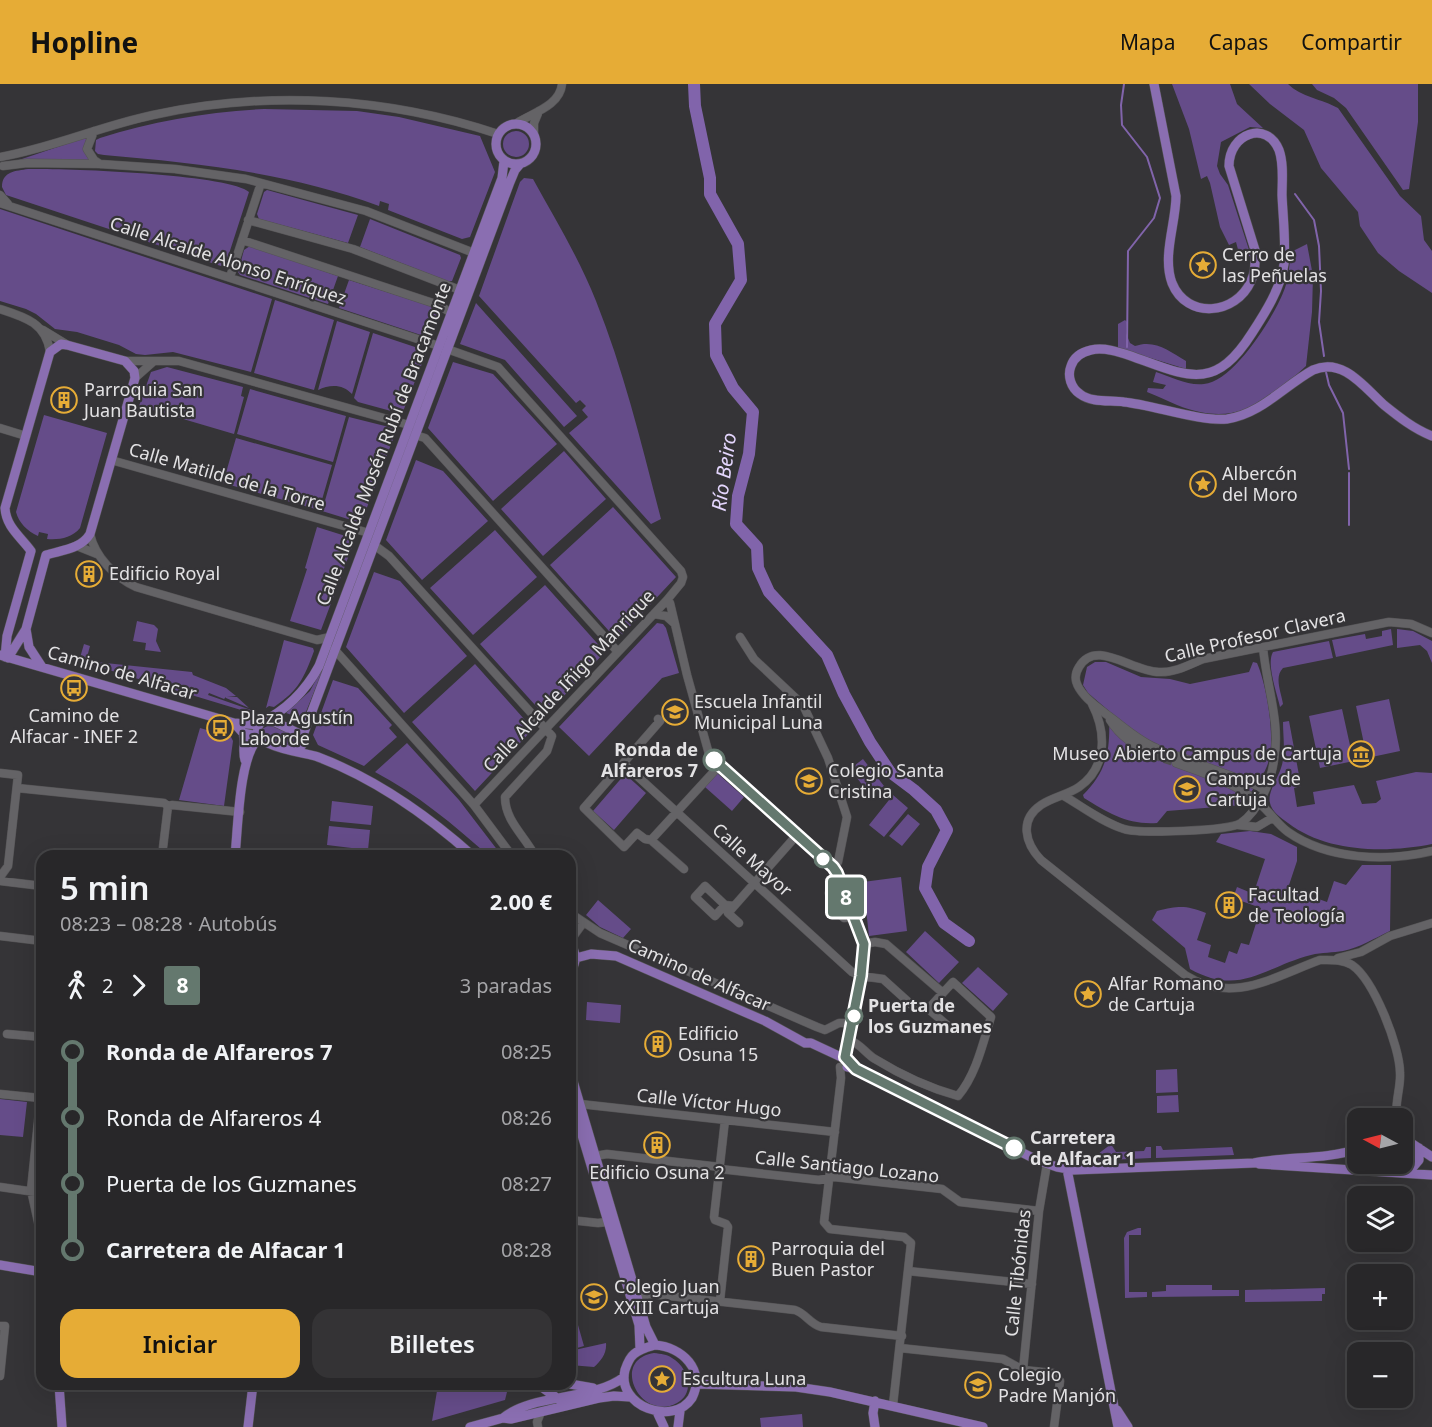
<!DOCTYPE html>
<html lang="es">
<head>
<meta charset="utf-8">
<style>
	body { margin:0; font-family:"Noto Sans",sans-serif; background:#343335; color:#f1f3f6; height:100vh; display:flex; flex-direction:column; font-size:22px; white-space:nowrap }
	* { box-sizing:border-box; margin:0 }
	p { font-size:20px; color:#a5a5a8 }
	.icon { flex:none; width:33px; height:33px; fill:none; stroke:currentColor; stroke-width:2; stroke-linecap:round; stroke-linejoin:round }
	.map { position:relative; flex:1; overflow:hidden }
	.sheet { position:absolute; left:36px; top:766px; width:540px; height:540px; display:flex; flex-direction:column; background:#282729; border-radius:18px; box-shadow:0 6px 24px #0002,0 0 0 2px #444446 }
	.sheet>* { flex:none }
	.badge { padding:0 12px; border-radius:4px; font-size:21px; line-height:39px }
	.needle { width:39px; rotate:277deg }
	.fabs { position:absolute; left:1347px; top:1024px; display:grid; gap:12px }
	.fabs a { display:grid; place-items:center; width:66px; height:66px; border-radius:12px; background:#282729; box-shadow:0 6px 24px #0002,0 0 0 2px #444446; font-size:30px }
	.map>.badge { position:absolute; translate:-50% -50%; box-shadow:0 0 0 3px #fff }
	.legs { display:flex; align-items:center; gap:9px; height:66px; padding:0 24px; font-size:20px }
	.legs p { margin-inline-start:auto }
	.overview { display:flex; align-items:center; justify-content:space-between; height:102px; padding:0 24px }
	h1 { font-size:33px; font-weight:600; line-height:45px }
	.primary-button { display:flex; gap:12px; margin-top:auto; padding:12px 24px }
	.primary-button a { flex:1; height:69px; border-radius:18px; background:#e6ac36; color:#111; font-size:24px; font-weight:600; line-height:69px; text-align:center }
	.primary-button a+a { background:#343335; color:#f1f3f6 }
	ul { padding:0 24px; list-style:none }
	li { display:flex; align-items:center; gap:21px; height:66px; font-size:22px }
	li i { display:grid; place-items:center; width:9px; height:100%; margin:0 8px; background:currentColor }
	li i::after { content:''; width:15px; height:15px; margin:-8px; border:4px solid; border-radius:50%; background:#282729 }
	li p { margin-inline-start:auto }
	li:first-child i { background:linear-gradient(#0000 50%,currentColor 0) }
	li:last-child i { background:linear-gradient(currentColor 50%,#0000 0) }
	header { display:flex; align-items:center; gap:36px; box-sizing:border-box; height:84px; padding:0 30px; background:#e6ac36; color:#111 }
	header strong { font-size:28px }
	nav { display:flex; gap:33px; margin-inline-start:auto; font-size:21px }
	.map>svg:first-child { display:block }
</style>
</head>
<body>
<header>
<strong>Hopline</strong>
<nav><a>Mapa</a><a>Capas</a><a>Compartir</a></nav>
</header>
<div class="map">
<svg width="1432" height="1343" viewBox="0 0 1432 1343">
	<rect width="100%" height="100%" fill="#353437"/>
	<path fill="#654c89" d="M1172,0h58l7,20 26,24 -13,-1 -29,15 -4,24 3,8 8,11 23,71 -11,1 -4,-15 -7,3 -9,-18 -10,-44 -3,-7 -6,3 -12,-50z
		M1249,0h39c13,13 34,15 50,24l62,88 21,20 3,24 8,11v42l-33,-22 -21,-18 -18,-27 -2,-14 -37,-44 -17,-38 -34,-26z
		M1312,0h106v38l-9,67 -6,1 -57,-82 -12,-10 -17,-8z
		M264,25l93,2 42,6 81,19 15,36 -25,65 -8,2 -74,-29 1,-6 -9,-3 -1,5c-88,-33 -182,-43 -275,-51l-6,-1 -3,-3 1,-11 4,-2c53,-17 108,-26 164,-29z
		M503 60a13 13 0 1 1 26 0a13 13 0 1 1-26 0Z
		M87,53l-2,7 9,19 -75,-3z
		M28,85c34,-1 202,5 221,23l-23,71 -5,3 -215,-71 -4,-8c0,-16 14,-16 26,-18z
		M524,94l9,1c22,40 46,79 63,122 28,70 46,145 65,218l-10,5 -82,-91 19,-16 -6,-7 4,-4 -6,-6 -4,3 -97,-107 41,-114z
		M267,106l91,25 -10,28 -89,-24 -2,-5 7,-22z
		M0,125l272,90 -21,73 -78,-20 -28,3 -9,-1 -17,-9 -42,-13 -22,-3 -19,-15 -10,-5 -26,-8z
		M370,135l90,36 1,3 -9,23h-5l-87,-34z
		M1307,160l6,32 -1,36 -6,54c-41,38 -72,62 -129,39 -10,-4 -19,-9 -30,-13l1,-4 15,1 3,-4 -13,-3 3,-10c15,5 32,14 48,12 29,-2 69,-66 79,-91 6,-13 6,-27 8,-41z
		M250,162l88,30 -10,28 -88,-29 -2,-3 6,-22z
		M349,196l88,28 4,6 -8,21 -6,2 -88,-29z
		M275,216l59,20 -20,70 -60,-17z
		M476,219l101,113 -13,11 -59,-67 -45,-16z
		M1125,236l2,2 -1,11 4,10 5,3c20,-7 34,5 51,15v8l-68,-21v-24z
		M337,237l33,11 -18,62c-9,-10 -22,-10 -34,-4z
		M373,249l54,18 -25,63 -44,-12 -4,-4z
		M453,278l40,12 64,70 -64,57 -65,-73z
		M167,283l76,20 -2,9 3,1 -10,37 -95,-28 12,-34z
		M250,305l96,27 -13,46 -96,-28z
		M44,331l63,18 -27,95c-8,10 -21,12 -33,11l1,-5 -9,-2 -1,4c-11,-5 -19,-13 -22,-24z
		M349,333l48,12 -36,94 -39,-12z
		M236,354l96,27 -13,45 -96,-27z
		M564,367l42,48 -63,57 -42,-47z
		M416,376l27,11 45,50 -66,59 -36,-40z
		M613,423l63,70 -59,63 -67,-75z
		M317,443l38,12 -34,91 -31,-9 17,-52 -2,-1z
		M495,446l42,47 -64,58 -43,-47z
		M374,488l26,9 67,75 -63,57 -58,-66z
		M545,501l60,67 -60,64 -65,-72z
		M137,537l17,4 4,4 -2,12 5,11 -16,-2 1,-7 -13,-2z
		M657,539l6,1 3,4 13,45 -17,5 -73,78 -30,-29z
		M1391,545l2,16 -57,12 -4,-17 33,-6 1,5 16,-3v-5z
		M1397,545l16,2 19,10v22l-5,-12 -7,-6 -23,3z
		M284,556l29,8 1,3c-10,27 -15,39 -40,56l-5,-1 -3,2z
		M1329,557l4,17 -50,10c-9,9 -2,24 0,36l-3,3c-3,-14 -14,-43 -7,-55z
		M84,560l6,2 -4,15 106,11 1,3 33,13 10,8 -9,1h10l12,11 -23,-10v-1l-2,2 -15,-6 -1,2 43,15v3l-172,-52z
		M1095,578h11l35,15 29,2 20,5 59,-12 4,-10 4,1c10,23 20,79 10,103 -5,13 -17,27 -25,39l-75,6 -10,12c-29,2 -49,-10 -73,-25l-1,-3c27,-27 27,-49 26,-84l-21,-18 -5,-8 4,-18z
		M475,580l58,65 -58,62 -63,-69z
		M321,586h2l-20,49 -17,-6 24,-22z
		M333,596l25,8 34,37 -3,3 8,9 -33,29 -46,-21 -5,-10z
		M1389,615l11,52 -33,7 -11,-52z
		M1342,625l11,50 -4,3 -29,6 -11,-52z
		M1289,637l12,65 -7,2 3,19 18,-3 -2,-12 41,-7 8,19 14,-1 5,-4 -5,-18 40,-9 16,1v71c-45,9 -105,9 -144,-21 -7,-5 -16,-11 -18,-20 -3,-10 8,-25 11,-35 5,-14 2,-31 2,-46z
		M269,641l25,10 3,7 -7,4 -26,-9 -2,-8z
		M200,644l31,9 2,4 -9,65 -45,-6z
		M407,659l52,57 43,56h-13c-35,-31 -72,-62 -114,-84z
		M863,675l21,27 -13,10 -21,-27z
		M717,689l27,24 -12,14 -27,-24z
		M625,690l21,19 -32,37 -21,-19z
		M893,711l15,13 -24,29 -15,-12z
		M332,717l41,5 -2,19 -41,-4z
		M908,730l12,10 -18,22 -13,-10z
		M329,742l41,4 -2,20 -41,-5z
		M1250,747l21,3 26,13v14l-9,27 39,14 7,-21 12,4 16,-20h29l-1,66c-15,7 -31,17 -47,20 -10,2 -21,1 -32,4 -47,12 -71,42 -121,14l-5,-21 -33,-28 5,-9c22,-5 28,-6 49,2l-9,27 14,5 -3,12 17,6 4,-12 8,3 4,-11 8,2 12,-37 -28,-10 4,-11 12,5 1,-5 5,2 10,-30 -49,-17 5,-8z
		M901,793l6,54 -38,5 -6,-54z
		M598,816l33,29 -8,9 -23,-11 -14,-12z
		M925,847l34,31 -20,21 -33,-31z
		M978,883l30,27 -15,17 -31,-28z
		M587,918l34,3 -1,18 -34,-3z
		M1177,985l1,23 -22,1v-23z
		M1178,1011l1,17 -22,1v-17z
		M0,1015l27,3 -4,35 -23,-2z
		M1111,1060l5,8 28,-1 2,-4h5v11l-62,3z
		M1156,1062h5l2,4 69,-3 2,8 -78,3z
		M1138,1144h3v7h-12v57h18v5l-22,1 -1,-60 3,-6z
		M1166,1201h46v5h27v6l-87,1v-5l14,-1z
		M1325,1204v6h-3v7l-77,1v-12z
		M570,1220h2l12,42 -14,4z
		M606,1259c1,10 -5,18 -12,24l-24,-2v-14z
		M654,1269c7,1 13,1 18,5 16,9 24,35 5,45 -36,20 -68,-43 -23,-50z
		M438,1301h18l51,7 -2,8 -73,21z
		M802,1330l1,13h-42l-1,-9z"/>
	<g fill="none" stroke-linecap="round" stroke-linejoin="round">
		<path stroke="#8164ab" stroke-width="2" d="M1124,0l-3,21 1,20 25,32 13,41 -6,20 -26,33 -1,96
			M1295,110l19,26 5,26 2,45 -2,31 5,34
			M1326,288l3,13 14,28 6,56
			M1349,389v52"/>
		<path stroke="#8164ab" stroke-width="12" d="M694,0l1,22 15,72v16l28,50 3,36 -26,44 1,31 17,33 20,24 -4,42 -11,42 -2,28 21,23 1,21 11,24 58,63 17,39 26,48 20,30 24,18 22,20 11,20 -19,37 -3,21 19,35 25,18"/>
		<path stroke="#4f4e51" stroke-width="8" stroke-dasharray="8 4" stroke-linecap="butt" d="M1156,664l22,8
			M1153,671l23,8"/>
		<g stroke="#545355" stroke-width="9">
			<path id="minor" d="M517,39c15,-10 43,-17 45,-39
				M94,47l-7,18 7,11 6,4
				M534,50v-11l5,-12
				M0,73c52,-9 101,-31 153,-42 114,-25 234,-18 345,19
				M3,82l24,-3 73,1 75,5 71,10 120,32 108,42
				M0,111l8,9
				M0,119l439,143
				M248,136l105,29 107,41
				M242,156l197,65 12,8
				M230,193l31,-94
				M0,225c25,8 46,14 50,43
				M43,246l23,14
				M447,265l51,18 183,204 2,6 -2,6 -14,17 -193,205
				M125,277h54l230,64
				M135,294l18,-16
				M0,344l26,8
				M415,351l10,3 193,214
				M111,376l258,73
				M90,450c5,23 25,43 46,53l181,53 13,-3
				M374,461l15,11 163,180 -5,15 -42,46c0,24 20,39 30,59
				M77,462l20,8
				M667,516l3,3 17,72 22,79 87,82 37,31 4,6 27,71 -3,32 -16,81
				M654,530l12,2 9,8
				M740,553l14,22 49,46 25,53 19,59 -9,45 -5,5
				M334,565l140,156 38,51
				M1092,620c14,27 16,63 -13,83 -12,8 -26,10 -38,18 -22,15 -16,38 0,55l144,115c47,30 88,2 135,-15 11,0 22,-1 32,5 22,15 48,82 48,108 1,15 -6,31 -3,46
				M658,635l2,2 -76,87 40,39 13,-14 8,6 6,1 33,29
				M1110,636c10,17 26,26 43,35
				M1156,664c-19,-8 -33,-22 -50,-34 -7,-6 -15,-11 -21,-18 -8,-9 -13,-18 -6,-29 17,-29 53,5 80,5 15,1 30,-7 44,-13l186,-37 22,2 21,9
				M1178,672l77,29 10,5
				M1176,679c28,10 60,20 83,40 11,9 18,21 29,29 40,28 99,30 144,19
				M624,680l228,208 9,4 22,3 31,28 11,-1 23,20
				M0,689l18,2 -10,91 -8,11
				M17,704l147,15 4,3
				M1064,712c19,11 38,26 60,33 15,5 105,2 117,-6 18,-13 30,-41 33,-63 7,-38 -8,-75 -11,-113
				M168,722l4,-1 68,7
				M1238,741l19,2 15,-9
				M651,756l68,-74
				M162,772l6,-50
				M0,797l42,5
				M842,802l-13,7 3,14 12,11 9,-1
				M725,821l-10,11 -20,-19 10,-11 20,19 9,1
				M570,829l30,20 217,94 8,3 14,-7h13
				M739,839l-11,-10 68,-77
				M0,852l42,5
				M570,857l13,-18
				M864,860l11,-2 11,2 57,49
				M1338,874l23,-6 29,-16 42,-13
				M7,950l35,3
				M849,956c11,3 17,14 26,19 26,16 54,29 83,37 18,-21 25,-53 33,-79l-38,-35 -24,26
				M840,983l1,11 -17,144 6,7 74,8 7,6 -18,162
				M42,999l-11,107 11,50
				M0,1010l40,4
				M580,1020l255,28
				M595,1072l12,-2 113,13
				M720,1085l99,11 15,-3 108,12 18,13 79,9
				M0,1103l42,6
				M570,1136l28,3 9,-1
				M908,1187l124,13
				M637,1212l14,-2 144,16c10,3 15,14 26,17l81,9
				M720,1217l8,-74 -2,-3 -11,-4 -1,-3 11,-97
				M0,1242h5l-5,50
				M900,1264l103,11 20,11 30,3 7,8 -6,46
				M1023,1286l16,-159 8,-47
				M538,1343l-1,-5 4,-10"/>
		</g>
		<g stroke="#545355" stroke-width="10">
			<path id="major" d="M1154,0l22,112c0,27 -14,60 -4,87 15,37 64,32 79,-2 5,-10 4,-20 4,-31l-26,-84c0,-33 38,-46 50,-16 5,14 3,31 3,45 1,23 4,46 2,69 -3,24 -19,49 -32,69 -38,60 -65,43 -121,23 -12,-4 -27,-9 -40,-6 -9,2 -17,7 -20,16 -4,10 0,22 9,28 12,9 29,6 44,8 29,3 77,20 103,17 34,-5 57,-33 86,-49 30,-13 51,17 71,35 15,12 30,24 48,31
				M496 60a20 20 0 1 1 40 0a20 20 0 1 1-40 0Z
				M31,467c-10,-14 -25,-24 -26,-43l45,-156 11,-8 6,1 58,16 9,10 1,7 -45,156c-9,15 -28,16 -44,21
				M26,545l3,18 13,20
				M0,571l234,68 25,2
				M5,573l2,-21 24,-85
				M8,574l18,-29 20,-74
				M266,636l9,2 25,12 2,11 -7,6
				M234,639l9,10 15,3
				M243,649c3,9 -1,18 2,27
				M302,654l208,-556 5,-12 5,-6
				M235,772c3,-28 4,-101 24,-118
				M473,772c-46,-41 -97,-77 -155,-99 -13,-5 -74,-10 -58,-34 27,-13 45,-31 59,-57l183,-488 2,-17
				M570,860c7,9 7,19 0,27
				M576,874l15,-4 25,2 149,65 40,22h6l30,14
				M847,983l8,2 182,91 20,7 17,3 180,-7c34,-7 71,-3 104,-14
				M570,987l76,256 9,18
				M570,1011l69,230 1,24
				M1402,1053l30,20
				M1259,1080l173,11
				M1067,1085l51,258
				M1408,1089l11,-13v-12
				M0,1181l42,7
				M655,1261c27,2 51,25 37,53 -19,29 -76,8 -67,-28 2,-6 4,-12 9,-16 6,-5 14,-7 21,-9z
				M59,1300l3,43
				M532,1300l11,4 18,13
				M570,1300l23,4
				M696,1300l100,3 34,5 153,35
				M1117,1326l11,17
				M658,1330l6,13
				M503,1334c30,-25 90,-17 121,-41
				M248,1343l5,-43
				M470,1343l33,-9 8,1 88,-21 15,-2 16,1
				M678,1343l2,-16
				M875,1343l-2,-14 2,-12"/>
		</g>
		<use href="#minor" stroke="#646366" stroke-width="8"/>
		<use href="#major" stroke="#8a6eb1" stroke-width="9"/>
	</g>
	<g fill="none" stroke-linecap="round" stroke-linejoin="round">
		<g stroke="#fff" stroke-width="14">
			<path id="line-1" d="M714,676l119,107 4,6 27,71 -3,32 -16,81 11,12 158,79"/>
		</g>
		<use href="#line-1" stroke="#64786e" stroke-width="9"/>
	</g>
	<defs>
		<g id="sight-ring" transform="scale(1.35)"><circle r="9.5" fill="#353437" stroke="#e6ac36" stroke-width="1.5"/><path d="M0-6L1.8-2.2L6-1.7L2.9 1.2L3.7 5.4L0 3.3L-3.7 5.4L-2.9 1.2L-6-1.7L-1.8-2.2Z" fill="#e6ac36"/></g>
		<g id="building-ring" transform="scale(1.35)"><circle r="9.5" fill="#353437" stroke="#e6ac36" stroke-width="1.5"/><path d="M-4-6H4V6H1V3H-1V6H-4ZM-2.5-4.3h1.7v1.8h-1.7ZM.8-4.3h1.7v1.8H.8ZM-2.5-1h1.7V.8h-1.7ZM.8-1h1.7V.8H.8Z" fill="#e6ac36"/></g>
		<g id="bus-ring" transform="scale(1.35)"><circle r="9.5" fill="#353437" stroke="#e6ac36" stroke-width="1.5"/><path d="M-5-6H5V4H4V6H2V4H-2V6H-4V4H-5ZM-3.5-4V0h7V-4ZM-3.5 1.2v1.5H-2V1.2ZM2 1.2v1.5H3.5V1.2Z" fill="#e6ac36"/></g>
		<g id="school-ring" transform="scale(1.35)"><circle r="9.5" fill="#353437" stroke="#e6ac36" stroke-width="1.5"/><path d="M0-5L7-2L0 1L-7-2ZM-4 1L0 2.5L4 1V4Q0 6-4 4Z" fill="#e6ac36"/></g>
		<g id="museum-ring" transform="scale(1.35)"><circle r="9.5" fill="#353437" stroke="#e6ac36" stroke-width="1.5"/><path d="M0-6L6-3V-2H-6V-3ZM-5-1h2V3h-2ZM-1-1h2V3h-2ZM3-1h2V3H3ZM-6 4H6V6H-6Z" fill="#e6ac36"/></g>
		<g id="university-ring" transform="scale(1.35)"><circle r="9.5" fill="#353437" stroke="#e6ac36" stroke-width="1.5"/><path d="M0-5L7-2L0 1L-7-2ZM-4 1L0 2.5L4 1V4Q0 6-4 4Z" fill="#e6ac36"/></g>
	</defs>
	<g fill-rule="evenodd">
		<use href="#sight-ring" x="1203" y="181"/>
		<use href="#building-ring" x="64" y="316"/>
		<use href="#sight-ring" x="1203" y="400"/>
		<use href="#building-ring" x="89" y="490"/>
		<use href="#bus-ring" x="74" y="604"/>
		<use href="#school-ring" x="675" y="628"/>
		<use href="#bus-ring" x="220" y="644"/>
		<use href="#museum-ring" x="1361" y="670"/>
		<use href="#school-ring" x="809" y="697"/>
		<use href="#university-ring" x="1187" y="705"/>
		<use href="#building-ring" x="1229" y="821"/>
		<use href="#sight-ring" x="1088" y="910"/>
		<use href="#building-ring" x="658" y="960"/>
		<use href="#building-ring" x="657" y="1061"/>
		<use href="#building-ring" x="751" y="1175"/>
		<use href="#school-ring" x="594" y="1213"/>
		<use href="#sight-ring" x="662" y="1295"/>
		<use href="#school-ring" x="978" y="1301"/>
	</g>
	<g fill="#fff" stroke="#64786e" stroke-width="3">
		<circle cx="714" cy="676" r="10"/>
		<circle cx="823" cy="775" r="8"/>
		<circle cx="854" cy="932" r="8"/>
		<circle cx="1014" cy="1064" r="10"/>
	</g>
	<g text-anchor="middle" stroke-width="4.5" stroke-linejoin="round" paint-order="stroke">
		<g font-size="18" fill="#e3e2e4" stroke="#353437" text-anchor="start">
			<text x="1222" y="177">Cerro de<tspan x="1222" dy="21">las Peñuelas</tspan></text>
			<text x="84" y="312">Parroquia San<tspan x="84" dy="21">Juan Bautista</tspan></text>
			<text x="1222" y="396">Albercón<tspan x="1222" dy="21">del Moro</tspan></text>
			<text x="109" y="496">Edificio Royal</text>
			<text x="694" y="624">Escuela Infantil<tspan x="694" dy="21">Municipal Luna</tspan></text>
			<text x="74" y="638" text-anchor="middle">Camino de<tspan x="74" dy="21">Alfacar - INEF 2</tspan></text>
			<text x="240" y="640">Plaza Agustín<tspan x="240" dy="21">Laborde</tspan></text>
			<text x="1342" y="676" text-anchor="end">Museo Abierto Campus de Cartuja</text>
			<text x="828" y="693">Colegio Santa<tspan x="828" dy="21">Cristina</tspan></text>
			<text x="1206" y="701">Campus de<tspan x="1206" dy="21">Cartuja</tspan></text>
			<text x="1248" y="817">Facultad<tspan x="1248" dy="21">de Teología</tspan></text>
			<text x="1108" y="906">Alfar Romano<tspan x="1108" dy="21">de Cartuja</tspan></text>
			<text x="678" y="956">Edificio<tspan x="678" dy="21">Osuna 15</tspan></text>
			<text x="657" y="1095" text-anchor="middle">Edificio Osuna 2</text>
			<text x="771" y="1171">Parroquia del<tspan x="771" dy="21">Buen Pastor</tspan></text>
			<text x="614" y="1209">Colegio Juan<tspan x="614" dy="21">XXIII Cartuja</tspan></text>
			<text x="998" y="1297">Colegio<tspan x="998" dy="21">Padre Manjón</tspan></text>
			<text x="682" y="1301">Escultura Luna</text>
		</g>
		<g font-size="18" fill="#e3e2e4" stroke="#353437">
			<text transform="translate(228 177) rotate(18)" y="6">Calle Alcalde Alonso Enríquez</text>
			<text transform="translate(384 360) rotate(-69)" y="6">Calle Alcalde Mosén Rubí de Bracamonte</text>
			<text transform="translate(227 393) rotate(16)" y="6">Calle Matilde de la Torre</text>
			<text transform="translate(1255 552) rotate(-13)" y="6">Calle Profesor Clavera</text>
			<text transform="translate(122 589) rotate(16)" y="6">Camino de Alfacar</text>
			<text transform="translate(569 597) rotate(-47)" y="6">Calle Alcalde Iñigo Manrique</text>
			<text transform="translate(752 776) rotate(42)" y="6">Calle Mayor</text>
			<text transform="translate(699 891) rotate(24)" y="6">Camino de Alfacar</text>
			<text transform="translate(709 1019) rotate(6)" y="6">Calle Víctor Hugo</text>
			<text transform="translate(847 1083) rotate(6)" y="6">Calle Santiago Lozano</text>
			<text transform="translate(1018 1189) rotate(-84)" y="6">Calle Tibónidas</text>
		</g>
		<g font-size="18" font-weight="bold" fill="#e3e2e4" stroke="#353437" text-anchor="start">
			<text x="698" y="672" text-anchor="end">Ronda de<tspan x="698" dy="21">Alfareros 7</tspan></text>
			<text x="868" y="928">Puerta de<tspan x="868" dy="21">los Guzmanes</tspan></text>
			<text x="1030" y="1060">Carretera<tspan x="1030" dy="21">de Alfacar 1</tspan></text>
		</g>
		<g font-size="20" font-style="italic" fill="#e4d6fd" stroke="#353437">
			<text transform="translate(724 388) rotate(-82)" y="7">Río Beiro</text>
		</g>
	</g>
</svg>
<div class="fabs">
<a><svg class="needle" viewBox="-14 -14 28 28"><path d="M0-13l5 13h-10z" fill="#e53935"/><path d="M0 13l5-13h-10z" fill="#a5a5a8"/></svg></a>
<a><svg class="icon" aria-label="layers" viewBox="0 0 24 24"><path d="M12 4l9 5-9 5-9-5zM3 14l9 5 9-5"/></svg></a>
<a>+</a>
<a>−</a>
</div>
<b class="badge" style="left:846px;top:813px;background:#64786e;color:#fff">8</b>
<section class="sheet">
<div class="overview"><div><h1>5 min</h1><p>08:23 – 08:28 · Autobús</p></div><b>2.00 €</b></div>
<div class="legs"><svg class="icon" aria-label="walk" viewBox="0 0 24 24"><circle cx="13" cy="4" r="2"/><path d="M13 8l-2 6 4 7M11 14l-3 7M7 12l3-4h3l4 4"/></svg>2<svg class="icon" aria-label="forward" viewBox="0 0 24 24"><path d="M9 5l7 7-7 7"/></svg><b class="badge" style="background:#64786e;color:#fff">8</b><p>3 paradas</p></div>
<ul>
<li><i style="color:#64786e"></i><b>Ronda de Alfareros 7</b><p>08:25</p></li>
<li><i style="color:#64786e"></i><span>Ronda de Alfareros 4</span><p>08:26</p></li>
<li><i style="color:#64786e"></i><span>Puerta de los Guzmanes</span><p>08:27</p></li>
<li><i style="color:#64786e"></i><b>Carretera de Alfacar 1</b><p>08:28</p></li>
</ul>
<div class="primary-button"><a>Iniciar</a><a>Billetes</a></div>
</section>
</div>
</body>
</html>
